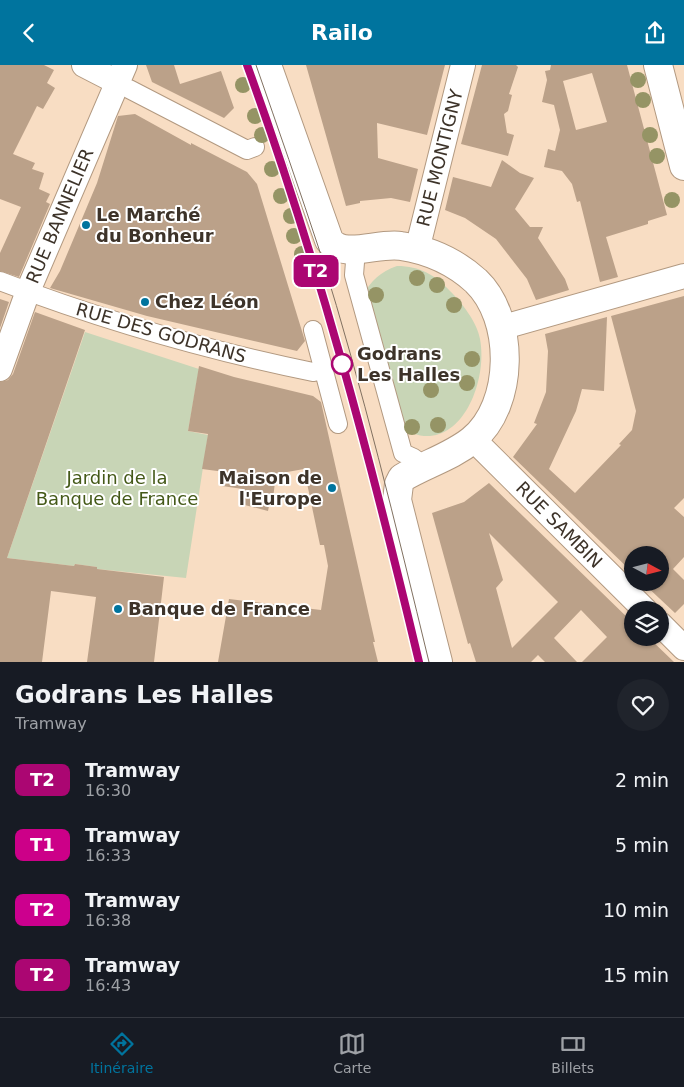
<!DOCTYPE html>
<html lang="fr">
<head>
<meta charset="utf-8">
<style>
	body { margin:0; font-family:"DejaVu Sans",sans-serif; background:#20242c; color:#f1f3f6; height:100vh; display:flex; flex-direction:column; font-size:19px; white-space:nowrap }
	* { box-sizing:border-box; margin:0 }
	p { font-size:16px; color:#9ea1a6 }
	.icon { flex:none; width:28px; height:28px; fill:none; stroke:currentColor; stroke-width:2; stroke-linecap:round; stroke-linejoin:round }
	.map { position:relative; height:597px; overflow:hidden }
	.side { display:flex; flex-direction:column; background:#171b24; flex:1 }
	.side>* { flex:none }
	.badge { padding:0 10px; border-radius:8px; font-size:18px; line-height:32px }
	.needle { width:32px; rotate:97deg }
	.fabs { position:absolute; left:624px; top:481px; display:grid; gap:10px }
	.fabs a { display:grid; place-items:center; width:45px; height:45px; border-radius:50%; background:#171b24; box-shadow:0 1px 4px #0004; font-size:25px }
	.map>.badge { position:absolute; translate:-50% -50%; box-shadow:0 0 0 2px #fff }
	.round { display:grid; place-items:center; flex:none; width:52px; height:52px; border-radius:26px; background:#20242c }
	.overview { display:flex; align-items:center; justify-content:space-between; height:85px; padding:0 15px }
	h1 { font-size:24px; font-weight:600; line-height:38px }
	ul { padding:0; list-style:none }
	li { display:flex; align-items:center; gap:15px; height:65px; padding:0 15px }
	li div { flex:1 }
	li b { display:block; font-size:19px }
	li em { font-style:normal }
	li .badge { min-width:55px; font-weight:700; text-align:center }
	header { display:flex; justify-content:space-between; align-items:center; height:65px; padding:0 15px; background:#00749e; color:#fff; font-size:22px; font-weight:600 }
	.tabs { display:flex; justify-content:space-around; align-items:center; height:70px; border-top:1px solid #363941; background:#171b24; font-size:14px; color:#9ea1a6 }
	.tabs a { display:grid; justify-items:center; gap:2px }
	.tabs .selected { color:#00749e }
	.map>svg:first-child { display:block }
</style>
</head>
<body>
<header><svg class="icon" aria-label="back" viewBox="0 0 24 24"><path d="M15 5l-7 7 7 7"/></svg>Railo<svg class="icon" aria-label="share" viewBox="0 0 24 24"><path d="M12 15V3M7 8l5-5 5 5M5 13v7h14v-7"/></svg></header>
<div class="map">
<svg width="684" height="597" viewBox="0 0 684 597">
	<rect width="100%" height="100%" fill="#f8ddc3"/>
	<path fill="#c8d5b6" d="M397,201c23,0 38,9 53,25 12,12 27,31 30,48 9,48 -26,126 -83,86l-35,-129c10,-16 18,-24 35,-30z
		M85,267l114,37 -11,62 20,4 -22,143 -89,-9v-2l-22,-3 -1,2 -67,-8z"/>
	<path fill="#bba189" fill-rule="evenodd" d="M0,0h44l10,5 -7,13 8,5 -12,21 -6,-3 -24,48 22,9 -3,6 12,4 -5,16 11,5 -4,8 4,2 -31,73 -19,-6v-18l21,-46 -21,-8z
		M146,0h28l6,19 41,-13 13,37 -10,10 -72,-36z
		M306,0h139l-18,70 -50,-12 1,35 40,11 -8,33 -19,-4 -31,3v2l-14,3z
		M482,0h34l2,2 -9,27 3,1 -4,16 -4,3 3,19 7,2 -6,21 -47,-12z
		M551,0h76l40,150 -19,6v3l-42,13 12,40 -18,5 -20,-81 -3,1 -5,-18 -10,-13 -18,-4 4,-18 7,2 5,-21 -6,-25 -12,-3 5,-22 -2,-9 5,-1zM592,8l15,49 -31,8 -13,-49z
		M135,49l56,31v-2l56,29 10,12 48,157 -8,10 -150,-35 -97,-28 10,-17 37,-88 21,-67z
		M502,95l18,13 14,5 -19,31 15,18h13l-5,11 27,41 4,11 -33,10 -9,-21 -31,-40 -31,-21 -20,-8 8,-33 38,10z
		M684,231v202l-10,10 10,9v40l-11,12 11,11v24l-9,9 -32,-30h17v-28h-28v17l-119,-115 24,-33 -3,-1 12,-31 2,-41 -3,-17 62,-17 -3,74 -22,-2 -6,22 -27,58 26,24 46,-48 -2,-1 13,-14 4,-19 -25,-95z
		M0,234l9,3 -9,26z
		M35,247l50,18 -78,228 67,8 1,-2 22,3v2l67,8 -10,85h-67l9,-65 -45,-6 -9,71h-42v-280l8,-2 5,-6z
		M199,301l35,11 79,19 8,6 54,240h-2l5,20h-160l11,-63 92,11 7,-44 -4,-21h-4l-16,-76 -28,5 -4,33 -3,-1 -1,5 -27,-7 2,-15 -21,-3 3,-14 -23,-3 6,-35 -20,-3z
		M489,418l143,139v15h16l26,25h-92l25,-25 -26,-27 -27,28 23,24h-32l-7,-7 -7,7h-55l-6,-19 -2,1 -36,-131 32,-11zM489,468l69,69 -46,46 -16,-60 7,-8z"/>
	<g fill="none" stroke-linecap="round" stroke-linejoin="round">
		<g stroke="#b29980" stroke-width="20">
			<path id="pedestrian" d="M129,24l118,61 8,-3
				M355,197l-1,13 49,178 11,5
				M0,216c102,39 206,69 313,91l11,-3
				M313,265l25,94"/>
		</g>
		<g stroke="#b29980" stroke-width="26">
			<path id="minor" d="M84,0l33,17
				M417,185l46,-185
				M500,263l184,-52
				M0,304l28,-78 97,-226
				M473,374l172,171
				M660,559l24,24"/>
		</g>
		<g stroke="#b29980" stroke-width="30">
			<path id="tertiary" d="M267,0l62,175c14,20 49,2 72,6 27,4 54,16 75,35 39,37 39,124 -4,159 -21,17 -47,24 -70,38l-3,6 -2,16 41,162"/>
		</g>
		<g stroke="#b29980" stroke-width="30">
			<path id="secondary" d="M658,0l26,101"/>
		</g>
		<use href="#pedestrian" stroke="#fff" stroke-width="18"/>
		<use href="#minor" stroke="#fff" stroke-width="24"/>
		<use href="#tertiary" stroke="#fff" stroke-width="28"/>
		<use href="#secondary" stroke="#fff" stroke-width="28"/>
		<path stroke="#817161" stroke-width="1" d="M247,0c71,195 124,395 172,597
			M256,0c22,63 44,126 65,190 42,134 75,271 108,407"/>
	</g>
	<g fill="#959465">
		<circle cx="638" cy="15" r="8"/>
		<circle cx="243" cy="20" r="8"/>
		<circle cx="643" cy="35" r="8"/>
		<circle cx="255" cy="51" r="8"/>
		<circle cx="262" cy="70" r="8"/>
		<circle cx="650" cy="70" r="8"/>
		<circle cx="657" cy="91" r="8"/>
		<circle cx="272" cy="104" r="8"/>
		<circle cx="281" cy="131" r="8"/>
		<circle cx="672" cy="135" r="8"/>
		<circle cx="291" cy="151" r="8"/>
		<circle cx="294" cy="171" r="8"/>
		<circle cx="302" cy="189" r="8"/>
		<circle cx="308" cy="210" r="8"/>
		<circle cx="417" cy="213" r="8"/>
		<circle cx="437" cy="220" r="8"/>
		<circle cx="376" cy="230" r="8"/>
		<circle cx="454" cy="240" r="8"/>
		<circle cx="472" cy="294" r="8"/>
		<circle cx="467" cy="318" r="8"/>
		<circle cx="431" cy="325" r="8"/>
		<circle cx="438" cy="360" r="8"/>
		<circle cx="412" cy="362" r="8"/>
	</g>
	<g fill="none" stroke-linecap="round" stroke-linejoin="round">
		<g stroke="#fff" stroke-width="11">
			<path id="line" d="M247,0c71,195 124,395 172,597"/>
		</g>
		<use href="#line" stroke="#ab0672" stroke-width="8"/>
	</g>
	<g fill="#00749e" stroke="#fff" stroke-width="2">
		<circle cx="86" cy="160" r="5"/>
		<circle cx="145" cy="237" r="5"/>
		<circle cx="332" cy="423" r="5"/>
		<circle cx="118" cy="544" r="5"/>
	</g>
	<circle fill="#fff" stroke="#ab0672" stroke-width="2.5" cx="342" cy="299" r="10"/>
	<g text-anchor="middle" stroke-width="4" stroke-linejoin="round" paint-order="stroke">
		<g font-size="18" fill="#3d3329" stroke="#fff">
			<text transform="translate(440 93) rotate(-76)" y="6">RUE MONTIGNY</text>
			<text transform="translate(60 151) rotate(-67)" y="6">RUE BANNELIER</text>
			<text transform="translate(161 268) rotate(16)" y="6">RUE DES GODRANS</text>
			<text transform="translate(559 460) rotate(45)" y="6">RUE SAMBIN</text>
		</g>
		<g font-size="18" font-weight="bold" fill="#3d3329" stroke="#fff" text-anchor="start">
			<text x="96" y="156">Le Marché<tspan x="96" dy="21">du Bonheur</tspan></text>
			<text x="155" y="243">Chez Léon</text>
			<text x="322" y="419" text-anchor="end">Maison de<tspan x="322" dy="21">l'Europe</tspan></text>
			<text x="128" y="550">Banque de France</text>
		</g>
		<g font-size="18" font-weight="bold" fill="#3d3329" stroke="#fff" text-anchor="start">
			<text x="357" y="295">Godrans<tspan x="357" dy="21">Les Halles</tspan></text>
		</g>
		<g font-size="18" fill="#445918" stroke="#fff">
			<text x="117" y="419">Jardin de la<tspan x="117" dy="21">Banque de France</tspan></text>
		</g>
	</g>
</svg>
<div class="fabs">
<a><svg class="needle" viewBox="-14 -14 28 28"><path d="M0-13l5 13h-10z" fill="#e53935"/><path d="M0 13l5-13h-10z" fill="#9ea1a6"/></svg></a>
<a><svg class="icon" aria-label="layers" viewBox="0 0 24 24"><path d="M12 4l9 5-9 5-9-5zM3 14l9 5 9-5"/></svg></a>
</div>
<b class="badge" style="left:316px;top:206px;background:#ab0672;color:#fff">T2</b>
</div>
<section class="side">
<div class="overview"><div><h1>Godrans Les Halles</h1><p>Tramway</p></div><a class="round"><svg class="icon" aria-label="heart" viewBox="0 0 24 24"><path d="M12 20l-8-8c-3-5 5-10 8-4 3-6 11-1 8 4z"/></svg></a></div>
<ul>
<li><span class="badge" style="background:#ab0672;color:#fff">T2</span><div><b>Tramway</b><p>16:30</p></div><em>2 min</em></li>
<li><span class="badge" style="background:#c08;color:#fff">T1</span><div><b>Tramway</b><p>16:33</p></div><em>5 min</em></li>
<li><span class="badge" style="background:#cc008e;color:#fff">T2</span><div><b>Tramway</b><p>16:38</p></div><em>10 min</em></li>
<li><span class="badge" style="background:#ab0672;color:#fff">T2</span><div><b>Tramway</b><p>16:43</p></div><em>15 min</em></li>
</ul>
</section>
<nav class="tabs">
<a class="selected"><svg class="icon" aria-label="directions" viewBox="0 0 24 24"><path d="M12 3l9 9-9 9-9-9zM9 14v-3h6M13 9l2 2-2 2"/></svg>Itinéraire</a>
<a><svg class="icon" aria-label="map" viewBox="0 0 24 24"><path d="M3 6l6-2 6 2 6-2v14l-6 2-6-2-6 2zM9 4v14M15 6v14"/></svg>Carte</a>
<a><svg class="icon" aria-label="tickets" viewBox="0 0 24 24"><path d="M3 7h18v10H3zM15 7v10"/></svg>Billets</a>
</nav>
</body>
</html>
